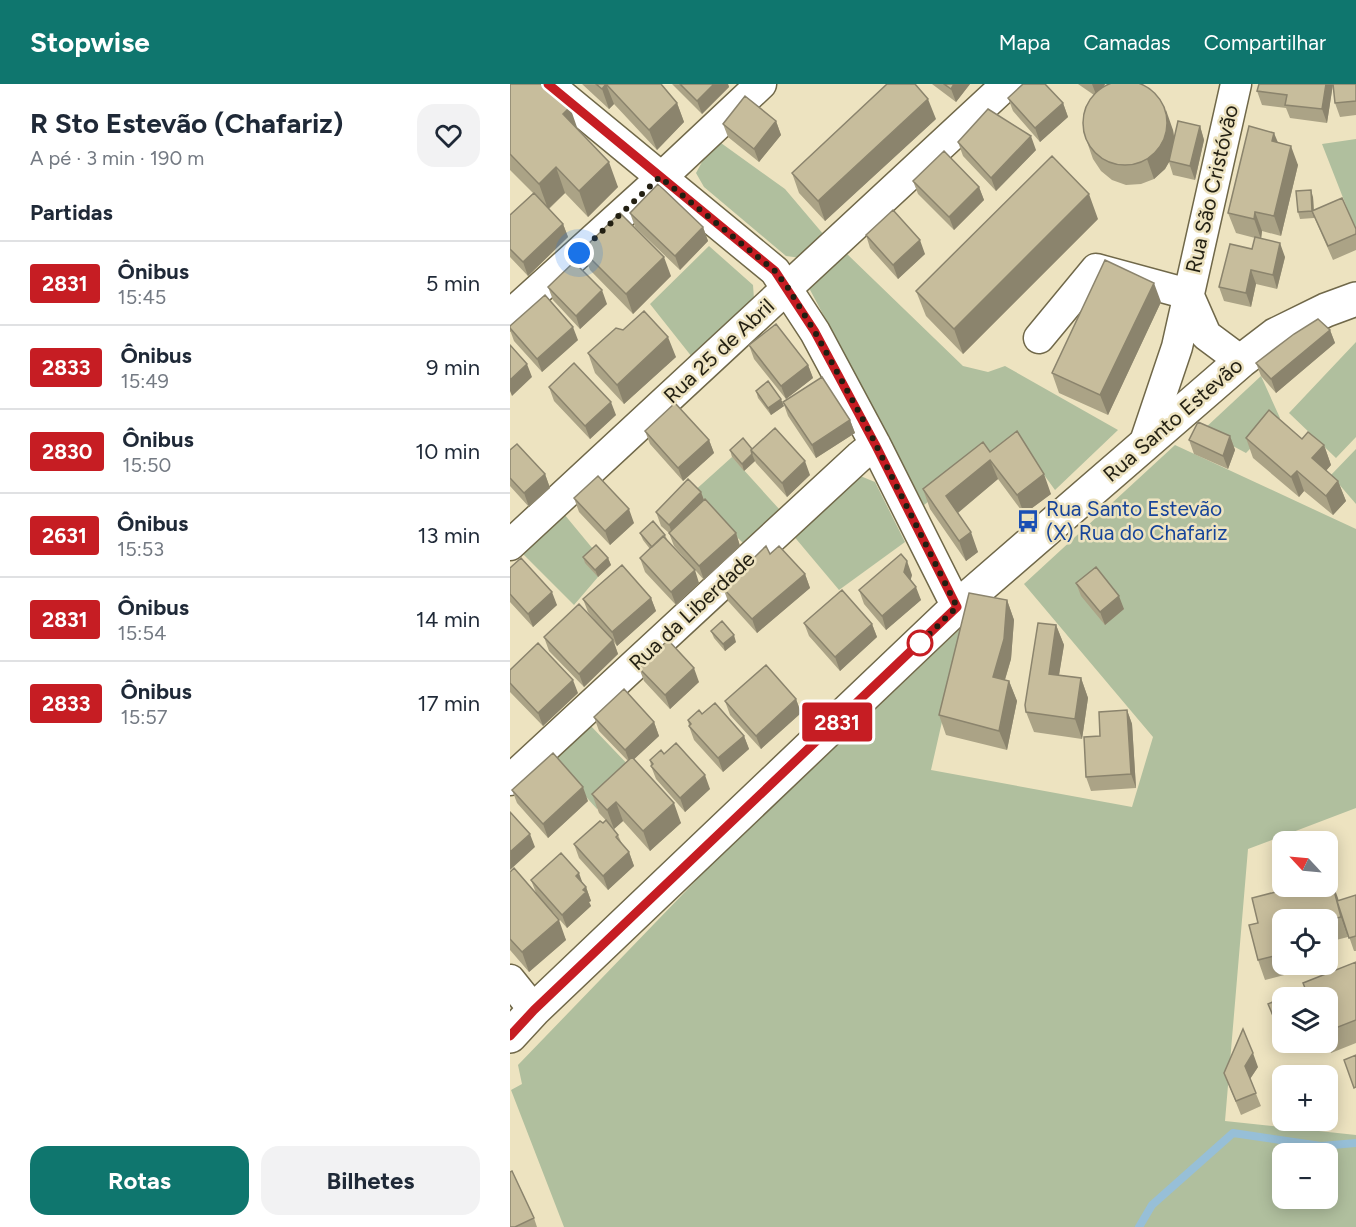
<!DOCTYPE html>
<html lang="pt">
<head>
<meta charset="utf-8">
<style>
	body { margin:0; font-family:Figtree,sans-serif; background:#f2f2f3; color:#1f2937; height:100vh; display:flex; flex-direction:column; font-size:22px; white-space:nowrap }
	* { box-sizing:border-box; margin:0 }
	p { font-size:20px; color:#747a83 }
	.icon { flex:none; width:33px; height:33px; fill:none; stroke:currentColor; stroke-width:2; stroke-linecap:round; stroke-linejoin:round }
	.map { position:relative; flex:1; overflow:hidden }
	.side { display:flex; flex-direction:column; background:#fff; width:510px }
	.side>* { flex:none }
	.badge { padding:0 12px; border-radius:4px; font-size:21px; line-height:39px }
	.needle { width:39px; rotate:296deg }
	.fabs { position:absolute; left:762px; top:747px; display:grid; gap:12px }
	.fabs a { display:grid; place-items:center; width:66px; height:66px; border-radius:12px; background:#fff; box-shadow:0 3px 15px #0003; font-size:30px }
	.you { position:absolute; width:30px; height:30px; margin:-15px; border:4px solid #fff; border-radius:50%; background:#1a73e8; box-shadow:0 0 0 9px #1a73e833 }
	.map>.badge { position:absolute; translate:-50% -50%; box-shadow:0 0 0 3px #fff }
	h2 { padding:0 30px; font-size:22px; line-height:54px }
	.round { display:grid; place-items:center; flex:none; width:63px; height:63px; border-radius:18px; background:#f2f2f3 }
	.head { display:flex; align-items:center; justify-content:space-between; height:102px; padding:0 30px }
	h1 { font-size:28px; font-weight:700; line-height:45px }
	.action { display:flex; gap:12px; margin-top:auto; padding:12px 30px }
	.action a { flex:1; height:69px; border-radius:18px; background:#0f766e; color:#fff; font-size:24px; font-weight:700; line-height:69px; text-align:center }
	.action a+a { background:#f2f2f3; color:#1f2937 }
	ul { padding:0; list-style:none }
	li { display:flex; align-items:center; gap:18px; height:84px; padding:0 30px; border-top:2px solid #e0e1e3 }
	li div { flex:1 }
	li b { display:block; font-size:22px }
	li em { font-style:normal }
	li .badge { min-width:66px; font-weight:700; text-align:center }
	header { display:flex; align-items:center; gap:36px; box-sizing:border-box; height:84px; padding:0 30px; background:#0f766e; color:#fff }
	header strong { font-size:28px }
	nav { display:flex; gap:33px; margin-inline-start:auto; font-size:21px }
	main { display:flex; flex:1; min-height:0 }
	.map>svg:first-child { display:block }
</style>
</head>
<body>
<header>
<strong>Stopwise</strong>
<nav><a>Mapa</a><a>Camadas</a><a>Compartilhar</a></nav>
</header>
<main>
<section class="side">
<div class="head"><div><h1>R Sto Estevão (Chafariz)</h1><p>A pé · 3 min · 190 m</p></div><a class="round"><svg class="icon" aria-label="heart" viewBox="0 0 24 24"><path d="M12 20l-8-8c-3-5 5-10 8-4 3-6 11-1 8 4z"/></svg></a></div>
<h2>Partidas</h2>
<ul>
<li><span class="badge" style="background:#c61d23;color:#fff">2831</span><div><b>Ônibus</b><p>15:45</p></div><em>5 min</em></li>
<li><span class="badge" style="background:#c61d23;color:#fff">2833</span><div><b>Ônibus</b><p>15:49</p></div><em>9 min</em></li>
<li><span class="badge" style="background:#c61d23;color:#fff">2830</span><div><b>Ônibus</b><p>15:50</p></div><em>10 min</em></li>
<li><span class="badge" style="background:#c61d23;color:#fff">2631</span><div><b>Ônibus</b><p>15:53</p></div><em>13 min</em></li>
<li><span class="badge" style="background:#c61d23;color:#fff">2831</span><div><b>Ônibus</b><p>15:54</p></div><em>14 min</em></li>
<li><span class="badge" style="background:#c61d23;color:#fff">2833</span><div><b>Ônibus</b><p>15:57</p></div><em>17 min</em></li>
</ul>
<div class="action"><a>Rotas</a><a>Bilhetes</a></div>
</section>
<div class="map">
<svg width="846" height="1143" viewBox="0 0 846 1143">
	<rect width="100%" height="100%" fill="#ede3c0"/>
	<path fill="#b0bf9e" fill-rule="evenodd" d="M846,55v92l-34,-87z
		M211,59l64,46 39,46 -23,23 -15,-2 -82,-69 -8,-14 7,-13z
		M199,162l44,39 1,14 -62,58 -42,-53z
		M336,169l117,113 25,6 17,-6 113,64 -63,60 -32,-44 -27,4 -72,55 -116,-219z
		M846,258v95l-20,21 -47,-45z
		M751,292l19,42 -34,35 -43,-23z
		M665,361l181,84v279l-108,41 -23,272 131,14v92h-792l-53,-137 11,-6 -4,-19 190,-197 256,-243 -33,145 201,37 21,-70 -129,-153zM772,1070h46v44h-46z
		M846,365v55l-25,-29z
		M222,373l48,53 -37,33 -51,-50z
		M343,389l22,9 30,60 -66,48 -47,-56z
		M54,430l29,35 5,28 -24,28 -51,-51z
		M79,640l46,48 -38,37 -45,-50z"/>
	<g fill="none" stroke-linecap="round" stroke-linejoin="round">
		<path stroke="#97bfd7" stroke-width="8" d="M629,1143l13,-22 81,-72 88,13 35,-3"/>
		<g stroke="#706849" stroke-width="33">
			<path id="street" d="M38,0l227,187 40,61 60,112 82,163
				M678,210l18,41 35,26
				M0,231l137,-124 114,-107
				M529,254l57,-69 92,25
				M634,361l33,-98 59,-263
				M0,461l497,-461
				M0,696l349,-323 16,-13
				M0,896l24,30"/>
		</g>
		<g stroke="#706849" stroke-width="36">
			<path id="secondary" d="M0,952l24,-26 423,-403 284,-246 34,-26 51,-25 30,-11"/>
		</g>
		<use href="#street" stroke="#fff" stroke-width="30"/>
		<use href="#secondary" stroke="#fff" stroke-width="33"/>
	</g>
	<path fill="#aba386" d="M0,0l68,46 40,57 -30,30 -23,-24 -16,16 14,15 5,13 -40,39 -18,-19v-42l23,-22 -23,-23z
		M72,0h79l16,19 7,19 -27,28 -43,-46 -5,5z
		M162,0h56l1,3 -27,27z
		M422,0h38l-14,18z
		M568,0h27l-1,3 69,43 1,8 26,-12 4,14 -9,40 -22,-5 -4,-13 -4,7 -11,10 -13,5 -15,1 -14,-5 -11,-9 -8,-12 -7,-20 8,-44z
		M749,0h74l-6,39 -37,-5 -4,-10 -24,-3 -5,-14z
		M846,0v31l-16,2 -5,-14z
		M498,14l55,5 5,14 -28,25 -27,-31z
		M426,35l-111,102 -26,-28 -7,-20z
		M266,37l5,14 -22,27 -31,-25 -5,-13z
		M448,58l78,8 -40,41 -33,-35z
		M768,58l20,23 -17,71 -19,-5 -1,8 24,18 -8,32 -21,-5 -5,23 -27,-6 -5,-14 33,-38 3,-11 -19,-5 -8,-20z
		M403,97l66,6 5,13 -30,30 -36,-36z
		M803,113l1,13 42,19v21l-23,10 -19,-43v1l-14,1 -2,-7z
		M120,129l73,14 5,14 -28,29 -45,-43z
		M588,135l-135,135 -37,-38 -10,-25z
		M356,151l59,19 -27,25 -28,-31z
		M72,166l89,26 -38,38 -43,-44z
		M38,203l59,17 -27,25 -27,-29z
		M651,218l-53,113 -49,-22 -7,-20z
		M0,242l68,14 -36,32 -28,-31 -4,-11z
		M113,246l53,27 -52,47 -29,-31 -7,-20z
		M820,246l5,13 -59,50 -15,-17 -5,-13z
		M239,261l59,20 5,13 -27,21 -32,-40z
		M39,303l67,28 -26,24 -36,-38z
		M246,307l28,15 -13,9 -13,-17z
		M273,318l67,18 5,13 -39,25 -28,-42z
		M135,347l64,9 5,13 -31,28 -33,-37z
		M720,352l5,14 -7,19 -34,-15 -5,-14z
		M736,354l56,1 22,6 7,20 -5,5 12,11 8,20 -13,14 -29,-24 -5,6 -46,-39z
		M242,365l58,26 -23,22 -31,-34 -1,-2 -11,10 -12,-14 -2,-7z
		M0,366l35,24 5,14 -21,19 -19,-21z
		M480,368l61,42 -27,20 -26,-35 -40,34 20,39 -12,9 -36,-52 -7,-20z
		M191,408l3,8 32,33 4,13 -36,34 -30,-34 -5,-13 -8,-7 -5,-14z
		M64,414l60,25 -24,22 -31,-33z
		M130,449l25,2 3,6 31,42 -23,22 -31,-33 -5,-14 10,-9 -7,-9z
		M260,470l35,20 5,14 -53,45 -29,-32 -5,-13z
		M73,473l25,1 3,7 -13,12 -13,-14z
		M0,484l47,37 -24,22 -23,-25z
		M402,491l-2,5 11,20 -35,30 -22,-26 -5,-14z
		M566,499l48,26 -19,16 -24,-29z
		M141,514l5,13 -39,35 -3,-4 4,12 -34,33 -35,-36 -5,-14 58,-8 -14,-17 -5,-13z
		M497,516l7,20 -3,39 -6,21 4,1 8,20 -10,49 -61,-15 -7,-20z
		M294,539l68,1 5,13 -37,34 -31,-35z
		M546,541l8,20 -5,30 22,3 7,20 -6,41 -48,-7 -8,-20z
		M201,547l25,11 -11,9 -11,-13z
		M129,584l60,14 -29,27 -26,-28z
		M0,586l68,23 -35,33 -33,-34z
		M286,615l5,14 -40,36 -31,-34 -5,-14z
		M617,626l5,14 4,64 -45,3 -5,-14z
		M192,630l42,22 5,13 -26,23 -29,-32 -5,-14 -1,-6z
		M84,633l60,5 5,14 -25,23 47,64 -31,28 -27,-30 -9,8 -15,-16 -7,-19 36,-33 -29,-30z
		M154,670l46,35 -25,23 -29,-33 -5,-13 -1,-6z
		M2,706l76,11 -40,37 -31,-35z
		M93,739l15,12 4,9 7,8 5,14 -26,24 -29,-32 -5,-14z
		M0,788l26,21 -5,-13 51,3 4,4 5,14 -2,1 2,4 -24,22 -15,-17 14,29 -37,32 -19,-22z
		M846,811v56h-2l-10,-29 4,15 -20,5v-22h-46v44h28l1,4 -46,12 -7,-20 -9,-35 90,-24z
		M846,878v81l-25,10 -5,-11h2v-44h-19l-6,-15z
		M773,958h22l-18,8z
		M748,983l-8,12 11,27 -20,9 -17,-42z
		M24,1134l3,9h-27z"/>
	<path fill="#8b846d" d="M96,0l8,20 -5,5 -7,-20z
		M204,0h14l1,3 -27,27 -5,-13z
		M444,0h16l-14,18 -5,-13z
		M582,0h13l-8,13z
		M816,0h7l-6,39 -5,-14z
		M418,15l8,20 -111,102 -7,-20z
		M167,19l7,19 -27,28 -8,-20z
		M553,19l5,14 -28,25 -5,-14z
		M60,23l9,26 -16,-19z
		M656,26l7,20 2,13 -3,14 -7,12 -11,10 -7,-20z
		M266,37l5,14 -22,27 -5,-13z
		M690,42l4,14 -9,40 -5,-14z
		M764,49l8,19 -10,-11z
		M521,52l5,14 -40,41 -5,-13z
		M781,62l7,19 -17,71 -7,-20z
		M99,78l9,25 -30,30 -9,-26z
		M46,83l9,26 -17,16 -9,-25z
		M469,103l5,13 -30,30 -5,-13z
		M801,106l2,7 1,21 -2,-7z
		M579,110l9,25 -135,135 -9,-25z
		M745,128l7,19 -1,8 -7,-20z
		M53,140l5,13 -40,39 -5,-14z
		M193,143l5,14 -28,29 -5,-14z
		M410,156l5,14 -27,25 -5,-14z
		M770,159l5,14 -8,32 -4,-14z
		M154,173l7,19 -38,38 -7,-20z
		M741,186l5,14 -5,23 -5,-14z
		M644,199l7,19 -53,113 -8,-20z
		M92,206l5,14 -27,25 -4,-13z
		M63,243l5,13 -36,32 -5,-13z
		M820,246l5,13 -59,50 -5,-14z
		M158,253l8,20 -52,47 -7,-19z
		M17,280l5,13 -20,19 -2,-5v-11z
		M298,281l5,13 -27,21 -5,-13z
		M271,315l3,7 -13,9 -3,-7z
		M101,318l5,13 -26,24 -5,-13z
		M340,336l5,13 -39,25 -4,-13z
		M720,352l5,14 -7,19 -5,-13z
		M199,356l5,13 -31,28 -5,-13z
		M814,361l7,20 -11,13 -8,-20z
		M242,370l3,7 -11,10 -2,-7z
		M480,376l8,19 -44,37 -8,-20z
		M295,377l5,14 -23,22 -5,-14z
		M787,387l7,20 -5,6 -8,-20z
		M35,390l5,14 -21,19 -5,-14z
		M534,390l7,20 -27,20 -7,-19z
		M828,397l8,20 -13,14 -7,-19z
		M191,408l5,14 -32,32 -5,-13z
		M119,425l5,14 -24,22 -5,-14z
		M461,448l7,20 -12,9 -7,-20z
		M226,449l4,13 -36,34 -5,-14z
		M98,474l3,7 -13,12 -3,-7z
		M397,477l5,14 -3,11 -5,-14z
		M185,486l4,13 -23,22 -5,-13z
		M295,490l5,14 -53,45 -5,-14z
		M406,503l5,13 -35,30 -4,-14z
		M42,508l5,13 -24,22 -5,-13z
		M609,512l5,13 -19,16 -5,-13z
		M141,514l5,13 -39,35 -5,-14z
		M497,516l7,20 -3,39 -11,37 -7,-19z
		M362,540l5,13 -37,34 -5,-14z
		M546,541l8,20 -8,48 -7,-19z
		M224,551l2,7 -11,9 -2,-7z
		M103,556l5,14 -34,33 -5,-13z
		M184,584l5,14 -29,27 -5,-14z
		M571,594l7,20 -6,41 -7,-20z
		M63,596l5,13 -35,33 -5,-13z
		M499,597l8,20 -10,49 -8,-19z
		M286,615l5,14 -40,36 -5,-13z
		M617,626l5,14 4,64 -5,-14z
		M144,638l5,14 -29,27 -5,-13z
		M234,652l5,13 -26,23 -5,-14z
		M195,691l5,14 -25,23 -5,-14z
		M73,703l5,14 -40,37 -5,-14z
		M106,718l7,19 -9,8 -7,-19z
		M164,719l7,20 -31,28 -7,-20z
		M20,750l5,13 -25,23v-18z
		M119,768l5,14 -26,24 -5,-14z
		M69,789l5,14 -8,-11z
		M821,795l7,19 10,39 -7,-20z
		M76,803l5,14 -2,1 2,4 -24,22 -5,-13z
		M49,836l7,20 -37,32 -7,-20z
		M743,969l5,14 -8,12 -5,-13z"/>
	<path fill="#c7bd9c" stroke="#8b846d" stroke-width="1.5" d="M573 39a42 42 0 1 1 84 0a42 42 0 1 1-84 0Z
		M0,0h37l23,23 -7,7 46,48 -30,29 -23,-24 -17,17 -29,-30z
		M86,0h65l16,19 -28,27 -43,-46 -4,5z
		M170,0h34l-17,17z
		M377,0h28l13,15 -110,102 -26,-28z
		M434,0h10l-3,5z
		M513,0h22l18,19 -28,25 -27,-30z
		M749,0h67l-4,25 -37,-4 2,-10 -30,-4z
		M823,0h23v17l-21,2z
		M235,12l31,25 -22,28 -31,-25z
		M478,25l43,27 -40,42 -33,-36z
		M668,37l22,5 -10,40 -21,-5z
		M739,42l25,7 -2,8 19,5 -17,70 -19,-4 -1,7 -26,-6z
		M434,67l35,36 -30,30 -36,-36z
		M542,72l37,38 -135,135 -38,-38z
		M148,100l45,43 -28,29 -45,-43z
		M801,106l1,21 -14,1 -2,-21z
		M24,109l29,31 -40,38 -13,-13v-34z
		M832,114l14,31v5l-28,12 -16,-35z
		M383,126l27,30 -27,25 -27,-30z
		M110,129l44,44 -38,37 -44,-44z
		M745,153l25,6 -7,32 -22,-5 -5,23 -27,-6 11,-43 22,5z
		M595,176l49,23 -54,112 -48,-22z
		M64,178l28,28 -26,26 -28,-29z
		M35,211l28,32 -36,32 -27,-31v-2z
		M134,227l24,26 -51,48 -29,-32 28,-25 7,2z
		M808,235l12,11 -59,49 -15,-16 38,-29z
		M266,240l32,41 -27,21 -32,-41z
		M0,261l17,19 -17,16z
		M64,279l37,39 -26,24 -36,-39z
		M312,293l28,43 -38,25 -29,-43z
		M258,297l13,18 -13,9 -12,-17z
		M165,319l34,37 -31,28 -33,-37z
		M759,326l33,29 6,-7 16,13 -12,13 26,23 -12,15 -29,-25 -6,6 -45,-39z
		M688,338l32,14 -7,20 -34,-16z
		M265,344l30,33 -23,22 -31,-33z
		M507,347l27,43 -27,21 -27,-35 -44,36 25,36 -12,9 -36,-52 60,-47 7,10z
		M233,354l9,11 -1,1 1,4 -10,10 -12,-14z
		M7,360l28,30 -21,19 -14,-15v-28z
		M88,392l31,33 -24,22 -31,-33z
		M178,395l13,13 -32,33 -13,-13z
		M195,415l31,34 -37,33 -30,-33z
		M143,437l12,14 -13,12 -12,-14z
		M153,452l32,34 -24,22 -31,-34z
		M86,461l12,13 -13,12 -12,-13z
		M256,462l4,8 9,-8 26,28 -53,45 -29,-31z
		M391,470l6,7 -3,11 12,15 -34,29 -23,-26z
		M11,474l31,34 -24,22 -18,-20v-26z
		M112,481l29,33 -39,34 -29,-33z
		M586,483l23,29 -19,16 -24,-29z
		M332,506l30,34 -37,33 -31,-34z
		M459,509l38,7 -3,39 -11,38 16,4 -10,50 -60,-16z
		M69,520l34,36 -34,34 -35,-37z
		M212,537l12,14 -11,9 -12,-13z
		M528,539l18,2 -7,49 32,4 -6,41 -49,-7 -1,-7z
		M158,556l26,28 -29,27 -26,-27z
		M28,559l35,37 -35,33 -28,-30v-13z
		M256,581l30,34 -40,37 -31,-35z
		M114,605l30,33 -29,28 -31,-33z
		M205,619l29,33 -26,22 -29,-32 2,-2 -3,-4 11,-10 3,4z
		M617,626l4,64 -45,3 -2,-40 16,-1 -1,-24z
		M166,659l29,32 -25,23 -29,-32 2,-2 -3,-4 11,-10 3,4z
		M43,669l30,34 -40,37 -31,-34z
		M122,673l42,46 -31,28 -27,-29 -9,8 -15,-16z
		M0,728l20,22 -20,18z
		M96,736l12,15 -2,2 13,15 -26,24 -29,-32 26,-23 3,2z
		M51,769l18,20 -3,3 10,11 -3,3 3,2 -24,23 -31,-35z
		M4,784l45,52 -37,32 -12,-13v-67z
		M818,795h3l10,38 -13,3h-46v34l-24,6 -9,-35 9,-2 -6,-25 47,-12h29z
		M846,811v41l-7,2 -12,-37z
		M846,878v58l-28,11v-33h-19l-6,-15z
		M789,908l3,6h-17z
		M772,914v39l-14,-33z
		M733,945l10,24 -8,13 11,27 -20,8 -12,-28z
		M846,971v32l-2,1 -10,-28z
		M2,1087l22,47 -19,9h-5v-55z"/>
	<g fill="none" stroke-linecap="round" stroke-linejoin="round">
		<g stroke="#fff" stroke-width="14">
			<path id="line" d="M0,952l24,-26 423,-403 -82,-163 -60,-112 -40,-61 -227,-187"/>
		</g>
		<use href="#line" stroke="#c61d23" stroke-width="9"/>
		<path stroke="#221f12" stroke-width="6" stroke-dasharray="0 10.8" d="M69,169l81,-76 115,94 13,17 27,44 51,93 91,182 -37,36"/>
	</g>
	<defs>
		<g id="bus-bare" transform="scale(1.8)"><path d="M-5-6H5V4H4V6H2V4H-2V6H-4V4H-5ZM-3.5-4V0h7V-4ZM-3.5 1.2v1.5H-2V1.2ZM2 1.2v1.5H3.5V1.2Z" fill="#1a4fb4" stroke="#ede3c0" stroke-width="2.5" paint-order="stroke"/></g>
	</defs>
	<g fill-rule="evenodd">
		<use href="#bus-bare" x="518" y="437"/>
	</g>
	<circle fill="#fff" stroke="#c61d23" stroke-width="3" cx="410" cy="559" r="12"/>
	<g text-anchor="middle" stroke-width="5" stroke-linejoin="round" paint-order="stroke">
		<g font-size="21" fill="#221f12" stroke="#ede3c0">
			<text transform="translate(702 105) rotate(-77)" y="7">Rua São Cristóvão</text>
			<text transform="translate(209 267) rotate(-43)" y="7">Rua 25 de Abril</text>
			<text transform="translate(663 336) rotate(-41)" y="7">Rua Santo Estevão</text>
			<text transform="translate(182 527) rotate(-43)" y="7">Rua da Liberdade</text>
		</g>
		<g font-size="21" fill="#164399" stroke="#ede3c0" text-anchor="start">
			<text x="536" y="432">Rua Santo Estevão<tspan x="536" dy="24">(X) Rua do Chafariz</tspan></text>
		</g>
	</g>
</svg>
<div class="fabs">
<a><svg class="needle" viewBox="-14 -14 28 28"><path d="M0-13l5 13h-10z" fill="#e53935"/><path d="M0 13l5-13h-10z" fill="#747a83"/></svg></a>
<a><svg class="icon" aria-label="locate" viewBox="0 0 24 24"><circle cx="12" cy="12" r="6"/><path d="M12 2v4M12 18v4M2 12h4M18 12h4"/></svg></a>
<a><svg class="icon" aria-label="layers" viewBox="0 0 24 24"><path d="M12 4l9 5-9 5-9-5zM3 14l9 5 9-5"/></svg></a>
<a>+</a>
<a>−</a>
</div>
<div class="you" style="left:69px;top:169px"></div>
<b class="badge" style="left:327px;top:638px;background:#c61d23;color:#fff">2831</b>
</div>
</main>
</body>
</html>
